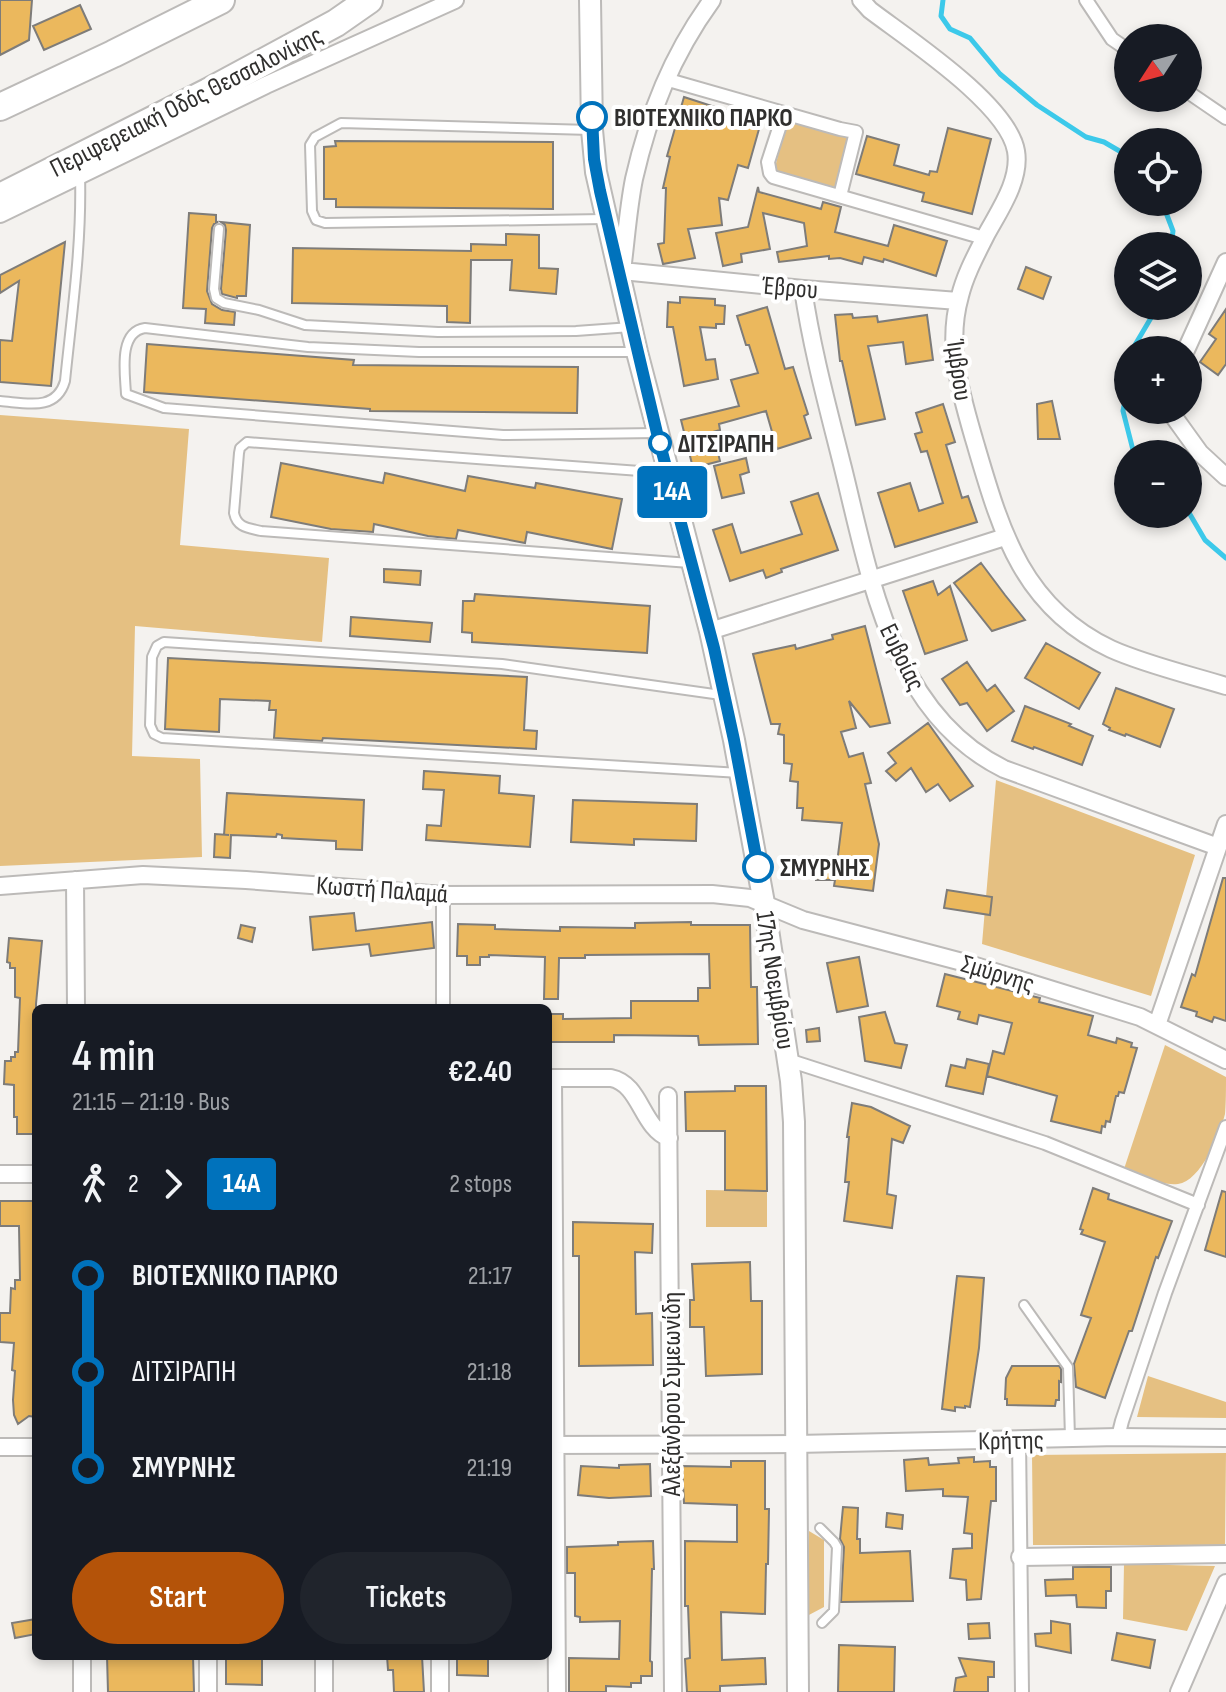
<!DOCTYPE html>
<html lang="en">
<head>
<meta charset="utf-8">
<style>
	body { margin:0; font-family:"Sofia Sans Condensed",sans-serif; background:#20242c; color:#f1f3f6; height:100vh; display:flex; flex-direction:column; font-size:30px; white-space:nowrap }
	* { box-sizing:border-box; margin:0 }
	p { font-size:26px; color:#9ea1a6 }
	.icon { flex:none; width:44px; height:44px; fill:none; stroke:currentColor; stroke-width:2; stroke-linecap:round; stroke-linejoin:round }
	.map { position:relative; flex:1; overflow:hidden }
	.panel { position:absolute; left:32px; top:1004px; width:520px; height:656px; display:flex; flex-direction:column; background:#171b24; border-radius:12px; box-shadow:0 4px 12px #0003 }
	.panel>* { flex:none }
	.badge { padding:0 16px; border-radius:6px; font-size:28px; line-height:52px }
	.needle { width:52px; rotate:234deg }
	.controls { position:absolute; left:1114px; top:24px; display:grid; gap:16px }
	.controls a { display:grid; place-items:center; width:88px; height:88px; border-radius:50%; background:#171b24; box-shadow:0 4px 12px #0003; font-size:40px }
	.map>.badge { position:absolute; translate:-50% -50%; box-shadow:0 0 0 4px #fff }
	.legs { display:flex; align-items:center; gap:12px; height:88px; padding:0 40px; font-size:26px }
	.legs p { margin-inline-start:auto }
	.summary { display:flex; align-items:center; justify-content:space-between; height:136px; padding:0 40px }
	h1 { font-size:44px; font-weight:600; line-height:60px }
	.button { display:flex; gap:16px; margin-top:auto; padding:16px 40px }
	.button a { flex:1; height:92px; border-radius:48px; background:#b45309; color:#fff; font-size:32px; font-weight:600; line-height:92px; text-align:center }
	.button a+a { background:#20242c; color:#f1f3f6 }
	ul { padding:0 40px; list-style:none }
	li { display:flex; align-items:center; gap:28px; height:96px; font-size:30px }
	li i { display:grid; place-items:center; width:12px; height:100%; margin:0 10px; background:currentColor }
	li i::after { content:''; width:20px; height:20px; margin:-10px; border:6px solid; border-radius:50%; background:#171b24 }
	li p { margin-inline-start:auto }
	li:first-child i { background:linear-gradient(#0000 50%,currentColor 0) }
	li:last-child i { background:linear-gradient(currentColor 50%,#0000 0) }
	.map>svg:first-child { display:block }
</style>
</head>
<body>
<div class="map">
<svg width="1226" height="1692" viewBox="0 0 1226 1692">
	<rect width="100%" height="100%" fill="#f4f2ef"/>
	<path fill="#e5c082" d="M787,121l61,16 -13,50 -61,-16z
		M0,415l189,14 -9,116 149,13 -7,84 -187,-16 -3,130 68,3 2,98 -202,9z
		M996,780l199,75 -44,141 -169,-52z
		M1165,1045l61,32c0,12 0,26 -1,37 -5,20 -24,67 -47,70 -17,2 -37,-9 -54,-15z
		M706,1190l61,1v36h-61z
		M1148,1376l78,26v16l-89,-1z
		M1226,1453l-1,92h-192l-1,-90z
		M809,1531l15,9v67l-17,9z
		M1124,1564l91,2 -28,65 -64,-12z"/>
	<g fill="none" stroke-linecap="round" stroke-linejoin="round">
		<path stroke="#3cc9ea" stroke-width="5" d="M943,0l-2,16 9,13 20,9 30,36 37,31 49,32 18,5 24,14
			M1162,202l11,29 -2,15
			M1132,350l26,-44
			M1128,384l-5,27 11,43
			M1188,511l17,29 21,18"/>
	</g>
	<path fill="#ebb85d" stroke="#7e7c79" stroke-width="2" d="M0,0h32l-3,40 -29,15z
		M80,5l11,24 -47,21 -11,-24z
		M684,97l77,25 -13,46 -10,-3 -10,35 -9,-2 3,27 -34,4 7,29 -32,6 -5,-20 6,-1 2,-55h-3l7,-31 -3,-1z
		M948,128l43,11 -19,75 -50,-13 2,-8 -68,-19 11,-38 32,9 -5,20 35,10 1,-4 7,1z
		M335,141l218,1v67l-217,-2v-8h-12v-52l12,-1z
		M758,187l1,5 62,17 2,-7 18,5 -6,25 53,14 6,-21 53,16 -11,35 -52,-17 -1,3 -19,-5 -2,7 -22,-6 -11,1v-3l-50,6 -2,-10 30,-6 -3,-23 -41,-10 7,36 -29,5 1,8 -19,4 -7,-33 32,-6z
		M189,213l27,2v7h2l-4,2 -2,4 -5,63 5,13 10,6 13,2 -1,13 -29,-2 1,-14 -23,-1z
		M221,222l29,3 -4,71h-9v2l-15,-4 -1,-5 5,-59 -1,-5z
		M506,234l33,1v33l19,1 -2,25 -46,-4 2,-30h-41l-1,63 -23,-1v-16l-155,-3 1,-55 178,3v-7l35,1z
		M65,242l-14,144 -51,-4v-42l12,1 7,-60 -19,12v-18z
		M1026,267l25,10 -8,22 -25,-10z
		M680,297l35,2v6l10,1 -1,18h-8v4l-16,-1 6,33 9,-1 3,20 -34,7 -11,-59h-6l1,-25 12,1z
		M767,307l18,62 8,-2 15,47 -4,2 7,22 -34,11 -11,-38 -47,13 1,6 -7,2 7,29 -27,7 -12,-48 58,-14 -8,-26 27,-7 -9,-28h-3l-9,-29z
		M1226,309v55l-8,11 -18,-13 16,-23 -7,-5z
		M852,314l1,4 24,-2 1,6 49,-7 6,45 -27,4 -3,-22 -35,4 17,73 -29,6 -14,-64h-2l-5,-46z
		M147,344l207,16 -1,5 225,2 -1,46 -207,-2v-2l-226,-17z
		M1052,401l8,38h-22l-1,-35z
		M943,404l12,38 -9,3 16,53 6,-2 9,26 -82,25 -17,-54 32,-10 9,28 24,-8 -16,-52 -6,1 -6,-18 7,-2 -6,-19z
		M746,458l3,14 -9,3 4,18 -22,5 -8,-32z
		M281,463l102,20 2,-10 80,18 3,-15 67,12 1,-5 86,16 -10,50 -85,-17 -2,11 -67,-13 -2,9 -28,-3 -54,-12 -1,8 -42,-3 -60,-12z
		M818,493l20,57 -57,19 1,3 -16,6 -3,-8 -33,11 -17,-51 19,-6 9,29 61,-19 -11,-32z
		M981,563l24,32 20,25 -33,11 -38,-48z
		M384,569l37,2 -1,14 -36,-3z
		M933,581l5,14 12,-9 17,54 -42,14 -22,-63z
		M475,594l175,12 -3,47 -175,-11v-9l-10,-1 1,-31h11z
		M351,617l81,6 -2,19 -80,-6z
		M865,626l25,97 -20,4 -21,-26 7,27 -15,4 8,25 14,-4 8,30 -6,1 14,60 -6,47 -39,-5 1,-6h-19v-17h21l5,-40 -40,-3 1,-12h-6l1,-26 -8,-1 2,-17 -8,-1v-28l-6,-1 2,-10h-9l-18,-70 42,-9 1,4 37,-10 -1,-4z
		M1046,643l54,30 -21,36 -54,-31z
		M168,658l359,19 -3,53 13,1 -1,18 -213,-11 -1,3 -48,-3 2,-28h-7l1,-9 -50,-2 -1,33 -54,-3z
		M967,662l20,29 8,-6 19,26 -27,20 -20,-28 -7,2 -18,-26z
		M1116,688l58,21 -14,38 -34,-13 -1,2 -16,-6 1,-2 -7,-4z
		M1025,706l46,18 -2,2 24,10 -11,29 -48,-18 -1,2 -21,-8z
		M928,723l45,63 -23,15 -12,-17 -12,8 -15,-24 -15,13 -10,-10 10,-8 -8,-10z
		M424,771l76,5 -1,17 35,3 -4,51 -104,-7 1,-15 14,1 3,-36 -21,-1z
		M227,793l137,7 -2,50 -26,-1v-8l-54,-3v-3l-5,-1 -1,3 -45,-2 -1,23 -16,-1 1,-23 14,1h-5z
		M573,800l124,4 -1,37 -62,-2v6l-63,-3z
		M1223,878h3v143l-12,-4 -2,5 -16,-6 1,-4 -16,-5 11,-33 3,2z
		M947,890l45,7 -2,18 -46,-7z
		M354,913l2,18 76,-9 2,26 -63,8 -2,-12 -56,6 -3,-33z
		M691,922v3h59l1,62h6l1,57 -59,1 -1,-9 -84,-1v7h-66v-28h15v5l68,-1v-17h67v-13h12l-1,-34 -124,1v3h-26l-1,41h-14l1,-42 -56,-2v2h-9v8h-13v-9h-10l1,-32 37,1v4l65,2v-4l75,1v-5z
		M241,925l14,3 -3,14 -14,-4z
		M9,938l33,3 -6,63v130h-19v-17h-3v-32l-10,-1 1,-23h6v-4h4v-5h3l2,-54 -5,-1v-29h-5v-5l-3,-1z
		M859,957l9,49 -31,6 -10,-49z
		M945,974l95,24 -1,4 54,14 -5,19 28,8 1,-5 15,5 -1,4 6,1 -13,45 -5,-1 -1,4h-2l-6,26 -4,-1 -1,6 -3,-1 -1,7 -50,-12 6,-25 -70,-20 6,-25 11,3 8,-31 -33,-8 -2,9 -19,-5 2,-7 -23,-6z
		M885,1012l10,31 12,2 -6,23 -36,-7 -6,-44z
		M819,1028l1,13 -13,1 -1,-12z
		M967,1059l22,5 -6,30 -37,-8 5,-21 14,3z
		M735,1086h31l1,105 -42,-1v-59h-39l-1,-39 50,-1z
		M852,1103l19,4 39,19 -7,17 -11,-4 -5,55 9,2 -4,32 -48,-7 5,-39h-4l4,-45h-2z
		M1093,1188l16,6 -1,5 64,22 -14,37 -2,-1 -24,74h-3l-24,67 -29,-11 -2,-23 17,-46 -10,-3 24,-73 -24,-8 2,-4 -3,-1z
		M1222,1191l4,1v65l-21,-7z
		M0,1201h36v216l-7,-1 -11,8 -4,-9 -1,-15 2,-29 -3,-1 2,-27 -14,-1v-29h10l1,-25 4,1v-9h5l-1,-54h-19z
		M573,1222l80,2 -1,29 -17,-1 1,62 16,-1 1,52 -74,1v-110h-6z
		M750,1262l1,39h11v73l-56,2 -2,-49h-14v-27h4l-2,-36z
		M957,1276l27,2 -5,70 -9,59 -5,-1v2l-10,-1v4l-13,-2z
		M1012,1366h47l2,3v13l-2,-1v19h-3l-1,6 -48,-1v-6h-2l1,-21z
		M974,1457v5l16,-1v6h6v34h-5l-10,98 -14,1 -1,-20 -16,-2 3,-29 19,-1v-14l-8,-1 4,-36 -25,-1v-7l-37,2 -2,-31 24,-2 1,7 30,-2 -1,-5z
		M731,1461h34v48h4l-1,55h-2l-1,50 -44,-2 1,48 43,-2 1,26 -46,2v6h-33l-2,-33 5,-1 -2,-52h-3v-65l52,1v-37l-53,-2 -2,-37 49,1z
		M650,1464l1,32 -42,2 -31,-3 3,-29 38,2v-3z
		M843,1507l15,1 -1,31h3v14l50,-2 3,50 -72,1 3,-55 -4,-8z
		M887,1513l16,2 -1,14 -16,-2z
		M653,1541l1,28h-2l-2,92 2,1v14h-11v7h-10v4l-25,-1v6h-37v-34l50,1 1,-38 -40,1v-5l-5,-1v-43h-8v-26l51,-2v-3z
		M1073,1567h38v24h-5v17l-29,-1 -1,-12 -30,1 -1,-16 28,-1z
		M36,1619v15l-21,4 -3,-15z
		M1051,1621l19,3 1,29 -35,-7 -1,-12 16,-1z
		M989,1623l1,15 -21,1 -1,-15z
		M1117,1633l38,7 -5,28 -38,-8z
		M839,1645l56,2 -1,45h-56z
		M107,1656h86l1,36h-86z
		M226,1656h36v29l-36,-1z
		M387,1656h35l2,36h-30l-1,-22h-5z
		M461,1656h27v20l-31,-1v-18z
		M959,1658l35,4v15h-6v15h-34l2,-14 10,-2z"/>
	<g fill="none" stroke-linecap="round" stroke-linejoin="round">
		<g stroke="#bcbab8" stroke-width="12">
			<path id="service" d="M591,130l-250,-7 -26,14 -5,8 2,66 4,9 9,3 279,-4
				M219,229l-5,60 2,9 8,5 35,7 46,15 133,7 138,-1 55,-4
				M636,352h-217l-111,-5 -163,-19c-27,4 -20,45 -19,66l38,14 339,27 153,-2
				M0,401c26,2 56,11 65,-20 7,-69 17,-137 15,-206
				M667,473l-420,-31 -7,6 -1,5 -5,60c3,15 15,15 27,18l429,32
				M721,695l-219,-31 -338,-22 -7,4 -5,11 -2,68 4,9 8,4 578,35
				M1024,1305l44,62 2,71
				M820,1528l14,14 3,5 -3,64 -12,12"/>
		</g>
		<g stroke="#bcbab8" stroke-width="16">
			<path id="pedestrian" d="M1086,0l26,39 16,11
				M665,79l175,50 16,3 -16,64
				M1188,92l38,26
				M784,113l-16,49 2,11 3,4 211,61
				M443,1008v-113
				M788,1060l257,83 153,62
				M1118,1437l4,-16 43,-128 61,-166
				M1019,1439l3,253"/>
		</g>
		<g stroke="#bcbab8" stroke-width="20">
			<path id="minor" d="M712,0c-40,55 -63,113 -78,179 -6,30 -8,61 -12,92l181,18 155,12
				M861,0l9,10c38,29 138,94 146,141 5,29 -17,60 -30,84 -10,20 -21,40 -26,61 -14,49 0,95 14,143 26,88 46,167 137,210 33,15 79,26 115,37
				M0,214l266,-129 189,-85
				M803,289c9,61 25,119 40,179 27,109 49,246 161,301l214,78
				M1186,350l40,-88
				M1169,410l31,43 26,24
				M710,631l295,-94
				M75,880l1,128
				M0,886l143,-11 103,5 197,15 269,-1 38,4 53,22 163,43 174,54 86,43
				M1157,1025l69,-201
				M548,1078h63c30,6 30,49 58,60
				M553,1078l4,614
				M668,1096l5,596
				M0,1174h36
				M548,1445l248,-1 322,-7 108,1
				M0,1447h36
				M1020,1557l206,-3
				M82,1656v36
				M208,1656v36
				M440,1656v36
				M324,1692v-36
				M1179,1692l47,-109"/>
		</g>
		<g stroke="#bcbab8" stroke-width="24">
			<path id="tertiary" d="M590,0l2,130 4,42 41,180 73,279 24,109 30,163 27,178 3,41 4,570"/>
		</g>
		<g stroke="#bcbab8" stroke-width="30">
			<path id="trunk" d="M0,107l113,-53 108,-54
				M0,197l208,-105 128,-69 33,-23"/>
		</g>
		<use href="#service" stroke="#fff" stroke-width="8"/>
		<use href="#pedestrian" stroke="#fff" stroke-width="12"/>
		<use href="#minor" stroke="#fff" stroke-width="16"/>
		<use href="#tertiary" stroke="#fff" stroke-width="20"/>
		<use href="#trunk" stroke="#fff" stroke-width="26"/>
	</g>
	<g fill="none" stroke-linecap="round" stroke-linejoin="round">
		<g stroke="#fff" stroke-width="18">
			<path id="line-1" d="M592,117l2,42 6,32 57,242 57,215 20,92 24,127"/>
		</g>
		<use href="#line-1" stroke="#0072bc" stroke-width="12"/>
	</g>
	<g fill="#fff" stroke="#0072bc" stroke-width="4">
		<circle cx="592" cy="117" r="14"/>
		<circle cx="660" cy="443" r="10"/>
		<circle cx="758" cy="867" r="14"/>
	</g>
	<g text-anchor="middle" stroke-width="8" stroke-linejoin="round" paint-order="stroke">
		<g font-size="26" fill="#302f2e" stroke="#fff">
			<text transform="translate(186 101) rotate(-27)" y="9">Περιφερειακή Οδός Θεσσαλονίκης</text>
			<text transform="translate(790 287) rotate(5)" y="9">Έβρου</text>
			<text transform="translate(960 370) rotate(82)" y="9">Ίμβρου</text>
			<text transform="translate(903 657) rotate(64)" y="9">Ευβοίας</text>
			<text transform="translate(382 889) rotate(4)" y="9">Κωστή Παλαμά</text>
			<text transform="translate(998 973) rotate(17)" y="9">Σμύρνης</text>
			<text transform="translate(776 980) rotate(81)" y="9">17ης Νοεμβρίου</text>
			<text transform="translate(671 1394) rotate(-90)" y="9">Αλεξάνδρου Συμεωνίδη</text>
			<text transform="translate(1011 1440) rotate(-1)" y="9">Κρήτης</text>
		</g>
		<g font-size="26" font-weight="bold" fill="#302f2e" stroke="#fff" text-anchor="start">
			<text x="614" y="126">ΒΙΟΤΕΧΝΙΚΟ ΠΑΡΚΟ</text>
			<text x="678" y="452">ΔΙΤΣΙΡΑΠΗ</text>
			<text x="780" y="876">ΣΜΥΡΝΗΣ</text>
		</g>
	</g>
</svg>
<div class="controls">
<a><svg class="needle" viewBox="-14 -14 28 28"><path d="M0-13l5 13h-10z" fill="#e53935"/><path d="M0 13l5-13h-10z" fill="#9ea1a6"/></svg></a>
<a><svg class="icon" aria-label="locate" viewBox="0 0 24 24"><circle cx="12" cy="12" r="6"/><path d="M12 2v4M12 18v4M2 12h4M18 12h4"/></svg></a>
<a><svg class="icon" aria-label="layers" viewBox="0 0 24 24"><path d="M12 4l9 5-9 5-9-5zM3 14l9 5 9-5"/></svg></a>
<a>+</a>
<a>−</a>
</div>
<b class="badge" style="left:672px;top:492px;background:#0072bc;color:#fff">14Α</b>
<section class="panel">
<div class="summary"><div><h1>4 min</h1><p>21:15 – 21:19 · Bus</p></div><b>€2.40</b></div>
<div class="legs"><svg class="icon" aria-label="walk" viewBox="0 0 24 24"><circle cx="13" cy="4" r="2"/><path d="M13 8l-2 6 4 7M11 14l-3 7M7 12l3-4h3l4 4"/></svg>2<svg class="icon" aria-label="forward" viewBox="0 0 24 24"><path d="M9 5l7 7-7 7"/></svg><b class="badge" style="background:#0072bc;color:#fff">14Α</b><p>2 stops</p></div>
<ul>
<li><i style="color:#0072bc"></i><b>ΒΙΟΤΕΧΝΙΚΟ ΠΑΡΚΟ</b><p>21:17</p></li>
<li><i style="color:#0072bc"></i><span>ΔΙΤΣΙΡΑΠΗ</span><p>21:18</p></li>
<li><i style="color:#0072bc"></i><b>ΣΜΥΡΝΗΣ</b><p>21:19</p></li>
</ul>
<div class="button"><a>Start</a><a>Tickets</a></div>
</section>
</div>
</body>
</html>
